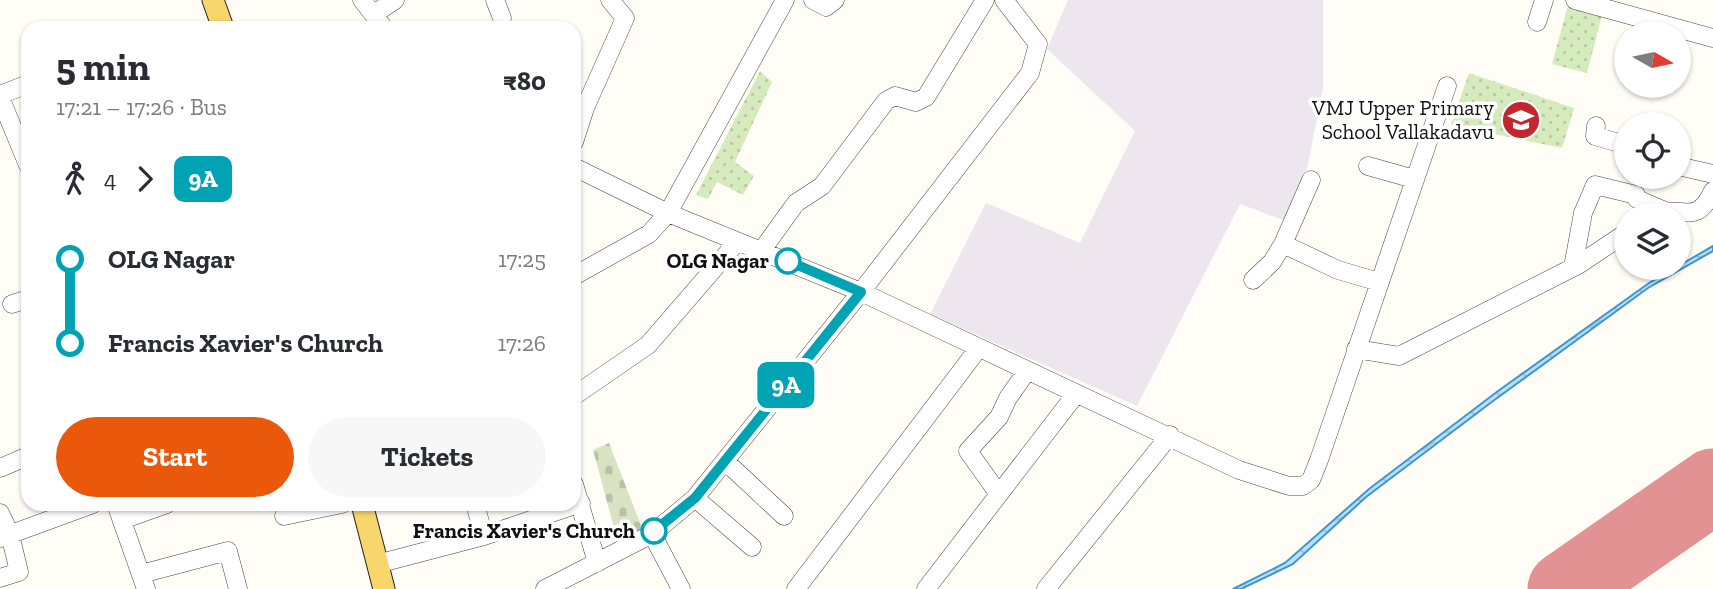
<!DOCTYPE html>
<html lang="en">
<head>
<meta charset="utf-8">
<style>
	body { margin:0; font-family:"Zilla Slab",serif; background:#f7f7f7; color:#2b2b33; height:100vh; display:flex; flex-direction:column; font-size:26px; white-space:nowrap }
	* { box-sizing:border-box; margin:0 }
	p { font-size:23px; color:#7c7c81 }
	.icon { flex:none; width:38px; height:38px; fill:none; stroke:currentColor; stroke-width:2; stroke-linecap:round; stroke-linejoin:round }
	.map { position:relative; flex:1; overflow:hidden }
	.drawer { position:absolute; left:21px; top:21px; width:560px; height:490px; display:flex; flex-direction:column; background:#fff; border-radius:21px; box-shadow:0 2px 5px #0004 }
	.drawer>* { flex:none }
	.badge { padding:0 14px; border-radius:10px; font-size:24px; line-height:46px }
	.needle { width:46px; rotate:99deg }
	.fabs { position:absolute; left:1614px; top:21px; display:grid; gap:14px }
	.fabs a { display:grid; place-items:center; width:77px; height:77px; border-radius:50%; background:#fff; box-shadow:0 2px 5px #0004; font-size:35px }
	.map>.badge { position:absolute; translate:-50% -50%; box-shadow:0 0 0 4px #fff }
	.legs { display:flex; align-items:center; gap:10px; height:77px; padding:0 35px; font-size:23px }
	.legs p { margin-inline-start:auto }
	.overview { display:flex; align-items:center; justify-content:space-between; height:119px; padding:0 35px }
	h1 { font-size:38px; font-weight:700; line-height:52px }
	.action { display:flex; gap:14px; margin-top:auto; padding:14px 35px }
	.action a { flex:1; height:80px; border-radius:42px; background:#ea580c; color:#fff; font-size:28px; font-weight:700; line-height:80px; text-align:center }
	.action a+a { background:#f7f7f7; color:#2b2b33 }
	ul { padding:0 35px; list-style:none }
	li { display:flex; align-items:center; gap:24px; height:84px; font-size:26px }
	li i { display:grid; place-items:center; width:10px; height:100%; margin:0 9px; background:currentColor }
	li i::after { content:''; width:18px; height:18px; margin:-9px; border:5px solid; border-radius:50%; background:#fff }
	li p { margin-inline-start:auto }
	li:first-child i { background:linear-gradient(#0000 50%,currentColor 0) }
	li:last-child i { background:linear-gradient(currentColor 50%,#0000 0) }
	.map>svg:first-child { display:block }
</style>
</head>
<body>
<div class="map">
<svg width="1713" height="589" viewBox="0 0 1713 589">
	<defs>
		<pattern id="cemetery-stones" width="16" height="16" patternUnits="userSpaceOnUse" patternTransform="scale(1.75)"><rect width="16" height="16" fill="#d9e3c4"/><path d="M2 7V4a2 2 0 0 1 4 0v3zM10 15v-3a2 2 0 0 1 4 0v3z" fill="#b9c2a7"/></pattern>
		<pattern id="park-dots" width="8" height="8" patternUnits="userSpaceOnUse" patternTransform="scale(1.75)"><rect width="8" height="8" fill="#d5ebbd"/><path d="M2 2h.1M6 6h.1" fill="none" stroke="#b6c8a1" stroke-width="1.8" stroke-linecap="round"/></pattern>
		<pattern id="water-waves" width="16" height="10" patternUnits="userSpaceOnUse" patternTransform="scale(1.75)"><rect width="16" height="10" fill="#b9e0f7"/><path d="M0 5q4-4 8 0t8 0" fill="none" stroke="#9ebfd3"/></pattern>
	</defs>
	<rect width="100%" height="100%" fill="#fffdf5"/>
	<path fill="#eee6ef" d="M1068,0h255v88l-27,137 -56,-21 -103,202 -207,-92 56,-111 94,40 55,-112 -88,-82z"/>
	<path fill="url(#cemetery-stones)" d="M609,443l33,85 -23,18 -26,-96z"/>
	<path fill="url(#park-dots)" d="M1569,2l33,13 -15,58 -35,-9z
		M760,71l12,11 -37,80 19,14 -11,19 -26,-13 -9,17 -12,-4z
		M1469,73l105,35 -12,40 -111,-23z"/>
	<path fill="url(#water-waves)" stroke="#3f96cf" stroke-width="2" d="M1713,246v5l-65,37 -155,113 -127,96 -73,67 -52,25h-8l52,-26 84,-74 129,-98 151,-108z"/>
	<g fill="none" stroke-linecap="round" stroke-linejoin="round">
		<path stroke="#e29292" stroke-width="75" d="M1565,589l148,-103"/>
		<g stroke="#444" stroke-width="19">
			<path id="minor" d="M362,0l22,28
				M495,0l7,18
				M813,0l13,7 9,-7
				M1575,0l138,38
				M374,14l21,-14
				M1537,22l7,-22
				M0,95l28,-11
				M0,97l28,68
				M1596,126l-1,10 31,9
				M574,142l11,-34 40,-90 -15,-18
				M1368,166l46,13
				M1678,166l35,8
				M574,167l94,46 193,79 378,178 50,16h14l8,-6 8,-20 128,-374
				M1656,213c29,-7 40,13 57,-22
				M1283,244l28,-64
				M762,250l34,-47 26,-17 64,-85 9,-5 21,6 10,-5 59,-97
				M1573,267l10,-54 12,-28 41,10 1,4 28,12
				M574,276l75,-42 19,-21 117,-213
				M1253,280l19,-18 11,-18 55,26 41,12
				M12,304l16,-5
				M1356,349l43,7 179,-91 48,-32
				M574,396l74,-51 89,-103
				M725,461l59,55
				M0,468l28,-12
				M574,484l23,79
				M998,493l-30,-42 31,-34 9,-19 19,-27
				M695,498l57,49
				M116,504l30,85
				M475,504l9,32
				M0,513l10,21 9,38 -19,6
				M284,516l58,-12
				M122,520l45,-16
				M652,534l29,55
				M0,538l93,-34
				M377,564l107,-28 97,-33
				M141,574l87,-23 10,38
				M545,589l107,-55 43,-36 166,-206 169,-219 8,-29 -34,-44
				M796,589l182,-240
				M926,589l150,-195
				M1046,589l124,-154"/>
		</g>
		<g stroke="#222" stroke-width="23">
			<path id="major" d="M213,0l10,28
				M362,504l22,85"/>
		</g>
		<use href="#minor" stroke="#fff" stroke-width="18"/>
		<use href="#major" stroke="#f9d66b" stroke-width="21"/>
	</g>
	<g fill="none" stroke-linecap="round" stroke-linejoin="round">
		<g stroke="#fff" stroke-width="16">
			<path id="line-1" d="M654,531l41,-33 166,-206 -73,-31"/>
		</g>
		<use href="#line-1" stroke="#00a3b4" stroke-width="10"/>
	</g>
	<defs>
		<g id="school-disc" transform="scale(2.0125)"><circle r="9.5" fill="#c4262e" stroke="#fff"/><path d="M0-5L7-2L0 1L-7-2ZM-4 1L0 2.5L4 1V4Q0 6-4 4Z" fill="#fff"/></g>
	</defs>
	<g fill-rule="evenodd">
		<use href="#school-disc" x="1521" y="120"/>
	</g>
	<g fill="#fff" stroke="#00a3b4" stroke-width="3.5">
		<circle cx="788" cy="261" r="12"/>
		<circle cx="654" cy="531" r="12"/>
	</g>
	<g text-anchor="middle" stroke-width="7" stroke-linejoin="round" paint-order="stroke">
		<g font-size="21" fill="#111" stroke="#fff" text-anchor="end">
			<text x="1494" y="115">VMJ Upper Primary<tspan x="1494" dy="24">School Vallakadavu</tspan></text>
		</g>
		<g font-size="21" font-weight="bold" fill="#111" stroke="#fff" text-anchor="end">
			<text x="769" y="268">OLG Nagar</text>
			<text x="635" y="538">Francis Xavier's Church</text>
		</g>
	</g>
</svg>
<div class="fabs">
<a><svg class="needle" viewBox="-14 -14 28 28"><path d="M0-13l5 13h-10z" fill="#e53935"/><path d="M0 13l5-13h-10z" fill="#7c7c81"/></svg></a>
<a><svg class="icon" aria-label="locate" viewBox="0 0 24 24"><circle cx="12" cy="12" r="6"/><path d="M12 2v4M12 18v4M2 12h4M18 12h4"/></svg></a>
<a><svg class="icon" aria-label="layers" viewBox="0 0 24 24"><path d="M12 4l9 5-9 5-9-5zM3 14l9 5 9-5"/></svg></a>
</div>
<b class="badge" style="left:786px;top:385px;background:#00a3b4;color:#fff">9A</b>
<section class="drawer">
<div class="overview"><div><h1>5 min</h1><p>17:21 – 17:26 · Bus</p></div><b>₹80</b></div>
<div class="legs"><svg class="icon" aria-label="walk" viewBox="0 0 24 24"><circle cx="13" cy="4" r="2"/><path d="M13 8l-2 6 4 7M11 14l-3 7M7 12l3-4h3l4 4"/></svg>4<svg class="icon" aria-label="forward" viewBox="0 0 24 24"><path d="M9 5l7 7-7 7"/></svg><b class="badge" style="background:#00a3b4;color:#fff">9A</b></div>
<ul>
<li><i style="color:#00a3b4"></i><b>OLG Nagar</b><p>17:25</p></li>
<li><i style="color:#00a3b4"></i><b>Francis Xavier's Church</b><p>17:26</p></li>
</ul>
<div class="action"><a>Start</a><a>Tickets</a></div>
</section>
</div>
</body>
</html>
